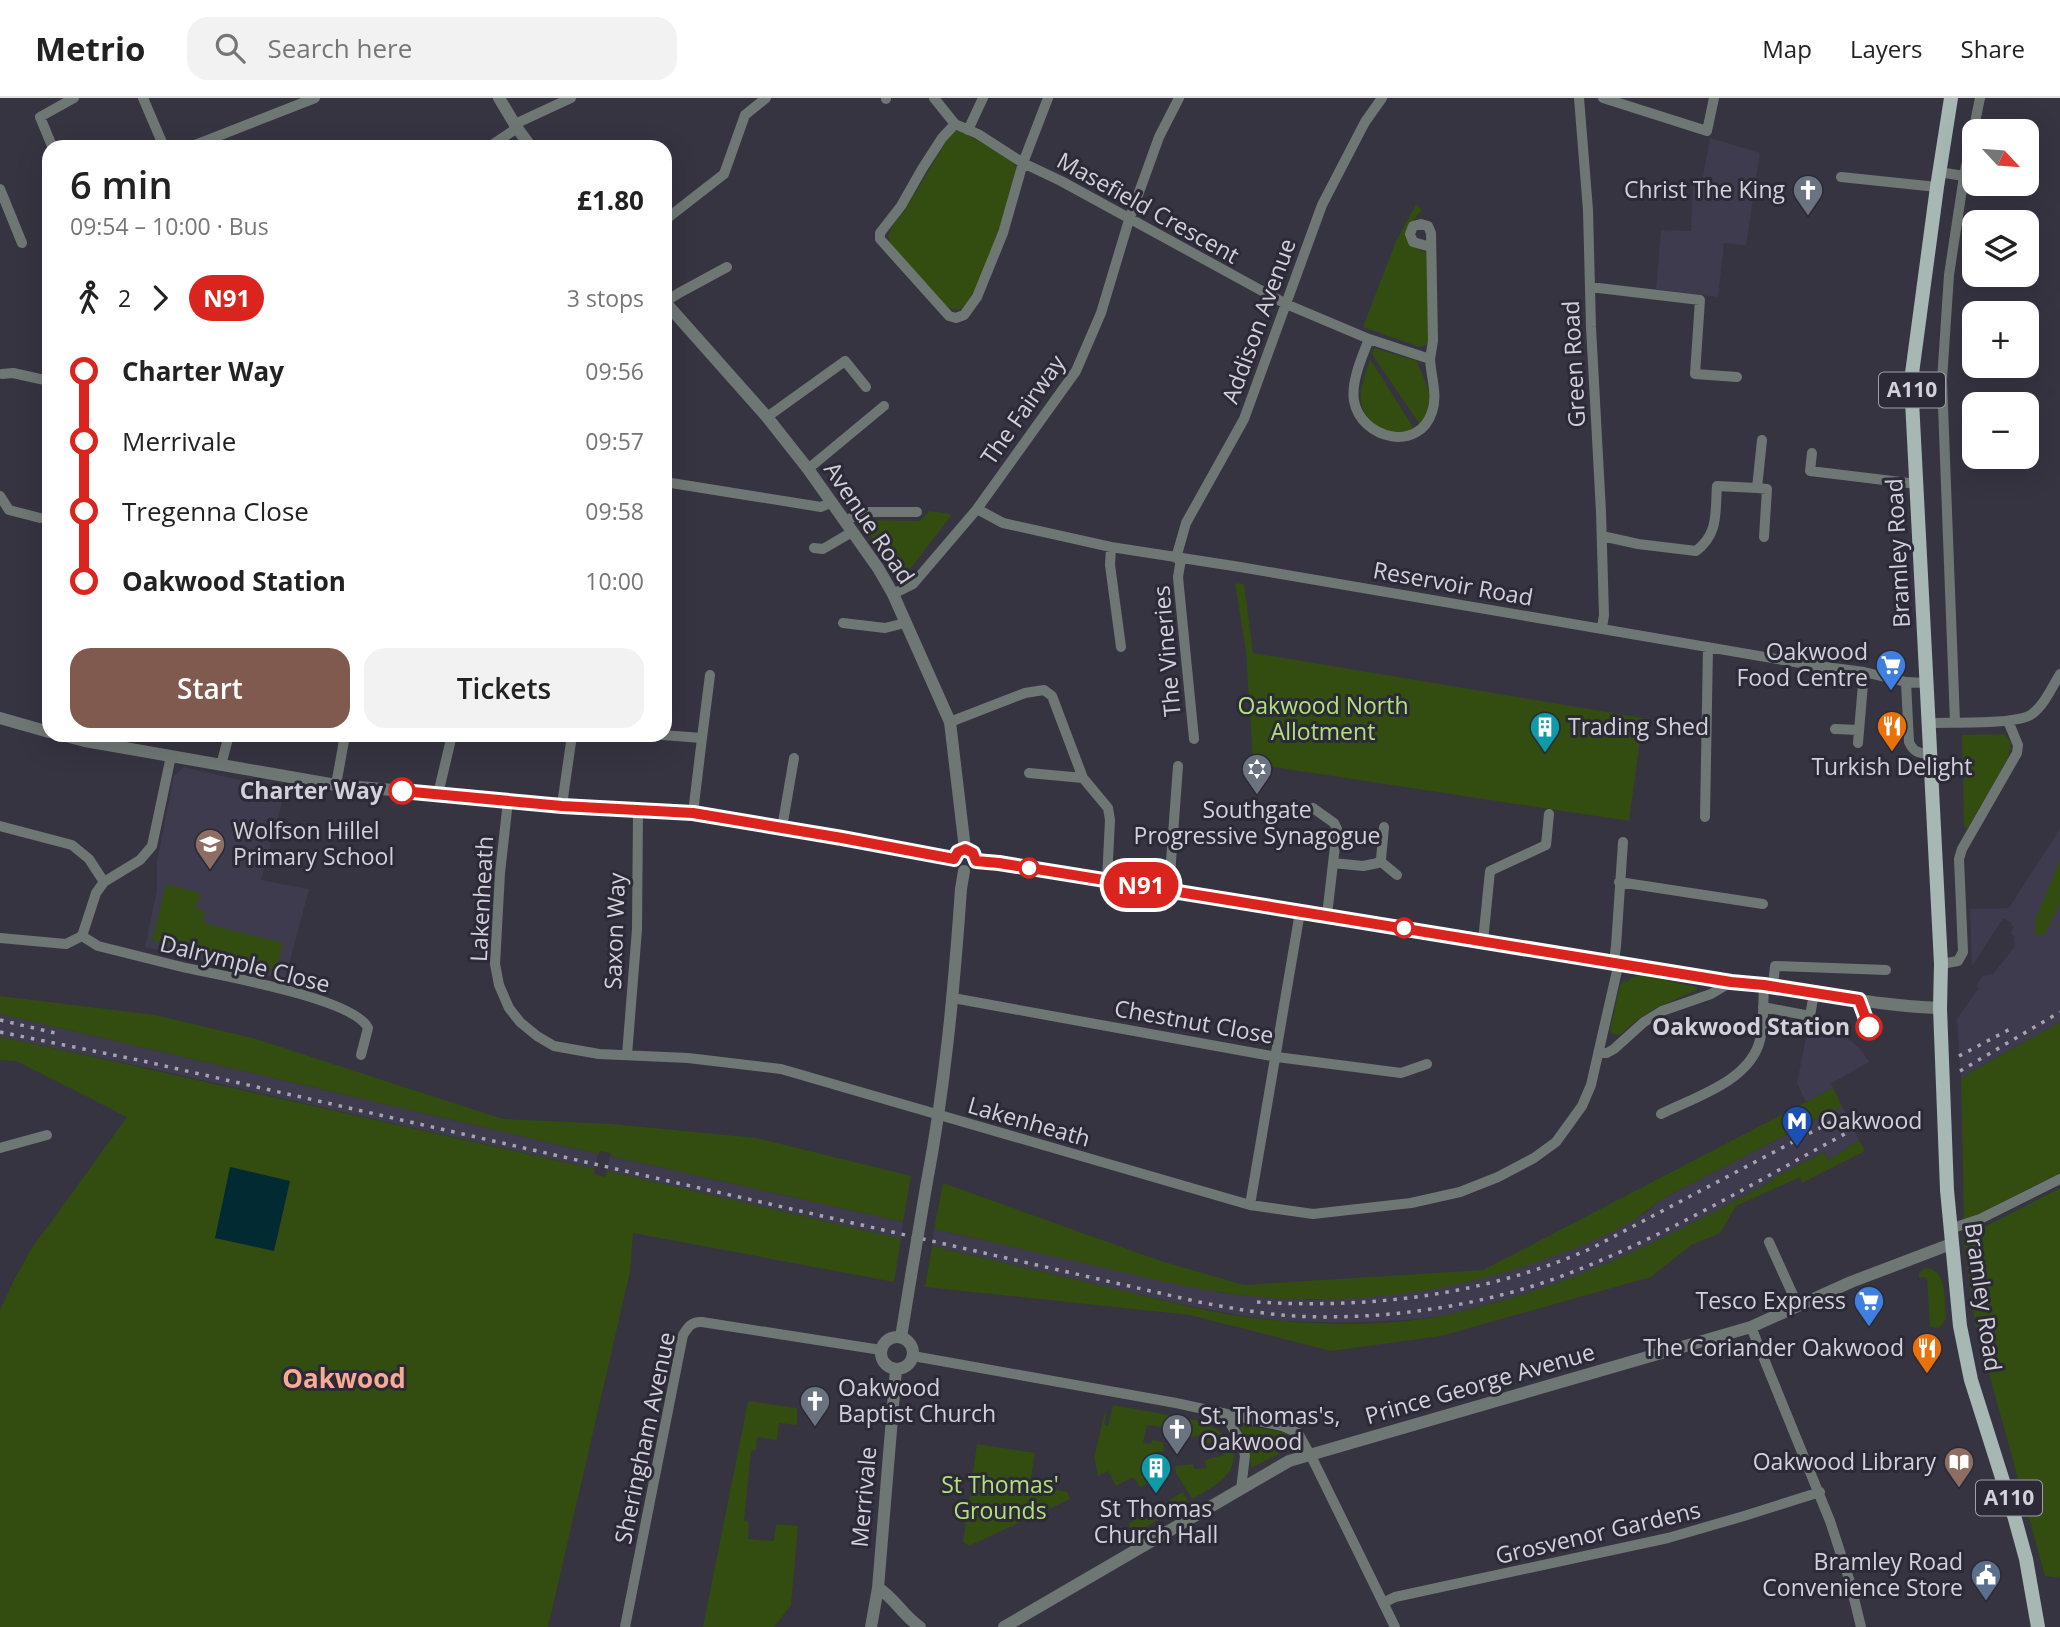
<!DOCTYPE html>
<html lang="en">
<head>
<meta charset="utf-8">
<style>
	body { margin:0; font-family:"Open Sans",sans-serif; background:#f2f2f2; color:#222; height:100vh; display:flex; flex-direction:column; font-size:26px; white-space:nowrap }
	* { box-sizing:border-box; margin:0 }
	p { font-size:23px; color:#767676 }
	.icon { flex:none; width:38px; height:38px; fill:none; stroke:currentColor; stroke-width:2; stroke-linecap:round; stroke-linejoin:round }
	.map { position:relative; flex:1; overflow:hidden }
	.drawer { position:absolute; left:42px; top:42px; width:630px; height:602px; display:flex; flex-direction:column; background:#fff; border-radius:21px; box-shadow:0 7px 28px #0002 }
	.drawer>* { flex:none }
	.badge { padding:0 14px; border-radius:23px; font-size:24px; line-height:46px }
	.needle { width:46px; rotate:116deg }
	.buttons { position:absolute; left:1962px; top:21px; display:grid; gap:14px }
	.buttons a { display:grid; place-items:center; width:77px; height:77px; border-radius:14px; background:#fff; box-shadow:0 7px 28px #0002; font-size:35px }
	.map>.badge { position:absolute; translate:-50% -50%; box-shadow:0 0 0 4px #fff }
	.legs { display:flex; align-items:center; gap:10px; height:77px; padding:0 28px; font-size:23px }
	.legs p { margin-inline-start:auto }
	.overview { display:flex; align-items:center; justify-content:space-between; height:119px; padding:0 28px }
	h1 { font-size:38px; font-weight:600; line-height:52px }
	.primary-button { display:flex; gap:14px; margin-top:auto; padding:14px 28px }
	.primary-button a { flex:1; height:80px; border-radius:21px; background:#805a4f; color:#fff; font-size:28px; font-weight:600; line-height:80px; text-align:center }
	.primary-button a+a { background:#f2f2f2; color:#222 }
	ul { padding:0 28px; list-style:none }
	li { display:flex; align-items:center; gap:24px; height:70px; font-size:26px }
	li i { display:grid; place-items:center; width:10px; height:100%; margin:0 9px; background:currentColor }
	li i::after { content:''; width:18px; height:18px; margin:-9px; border:5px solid; border-radius:50%; background:#fff }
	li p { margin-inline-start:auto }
	li:first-child i { background:linear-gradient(#0000 50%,currentColor 0) }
	li:last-child i { background:linear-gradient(currentColor 50%,#0000 0) }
	header { display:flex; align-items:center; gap:42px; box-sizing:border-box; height:98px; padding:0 35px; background:#fff; border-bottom:2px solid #e0e0e0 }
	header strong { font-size:33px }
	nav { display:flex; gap:38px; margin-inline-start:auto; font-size:24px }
	.search { width:490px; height:63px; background:#f2f2f2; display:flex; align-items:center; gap:18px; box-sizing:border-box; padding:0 24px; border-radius:21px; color:#767676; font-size:26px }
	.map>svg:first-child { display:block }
</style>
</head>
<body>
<header>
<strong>Metrio</strong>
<div class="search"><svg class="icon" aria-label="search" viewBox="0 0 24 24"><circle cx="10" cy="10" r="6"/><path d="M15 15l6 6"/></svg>Search here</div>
<nav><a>Map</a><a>Layers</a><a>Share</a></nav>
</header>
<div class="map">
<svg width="2060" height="1529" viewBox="0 0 2060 1529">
	<rect width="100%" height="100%" fill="#363441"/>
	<path fill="#3f3b4e" d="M1710,40l50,15 -14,92 -22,-2 -6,54 -62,-8 5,-59 30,1 2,-50 9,1z
		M184,669l101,24 -24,89 48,9 -24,90 -140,-32 12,-57v-28l17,-86z
		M2060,731v193l-91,51 -8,7 -4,-61 21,-30 -1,-4 5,-9 11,-2 22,-28 -1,-7 1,-2 -5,-4 4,-6 -3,-2 1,-2 -9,-5 -31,48 -2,-57 39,-1z
		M0,916l598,140 -3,15 -442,-100 -153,-32z
		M1815,924l25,9 21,19 8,12 -38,21 2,5 -27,14 -9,-19 12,-60z
		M1842,1008l17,34 -30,20 -5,-8 -48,25 -6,5 -88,48 -105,47 -32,12 -89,24 -35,6 -50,3h-58l-33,-1 -36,-5 -60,-11 -252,-59 2,-17 244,55 44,9 40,4 50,3 98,-8 161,-42 41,-18 35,-20 13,-12z
		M610,1058l293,66 -2,17 -294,-68z"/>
	<path fill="#334c0f" d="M955,33h6l50,28 6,10c-9,32 -33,124 -58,141l-11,-2 -57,-62 -3,-10 5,-11 12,-15 43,-72z
		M1416,106l6,6 -16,19c2,18 7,18 22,24l3,84 -5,8 -7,2 -56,-20 33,-86z
		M1374,250l43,13c9,26 22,37 4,65l-49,-72z
		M1370,261l45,71c-5,1 -12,4 -17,4 -21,0 -40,-21 -37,-42 1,-11 6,-22 9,-33z
		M929,413l21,3 1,2 -41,53c-7,5 -12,5 -19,0l-28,-45 1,-4 56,1z
		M1235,485l9,1 9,69 390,65 -14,103 -376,-57 -7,-112z
		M2005,636l6,9 -3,16 -41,70 -3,-2 -2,-92z
		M2060,761v43l-15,32 -10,1v-15z
		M166,786l34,9 -4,16 9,2 -2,12 80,20 -7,28 -124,-31z
		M1640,877l57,12v3l-41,18 -18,11 -17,15 -7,1 -3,-2 -1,-4 10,-44 4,-5 2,2 5,-4z
		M0,898l155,19 101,24 247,80 109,5 145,14 154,38 -8,46 -293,-66 1,-3 -11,-2 -2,3 -598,-140z
		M2060,924v151l-96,48 -3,-141 8,-7z
		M0,939l90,19 505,113 -1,5 11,3 2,-6 294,68 -7,43 -261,-49 -3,39 -82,355h-548v-317l15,-32 17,-30 95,-131 -111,-56 -16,-1z
		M1833,990l9,18 -182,94c-32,29 -77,46 -117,60 -89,32 -188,45 -282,37 -53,-4 -105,-17 -156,-29 -57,-13 -114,-26 -171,-39l9,-46 215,77 86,25 239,-15z
		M1859,1042l6,11 -63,32 -2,-6 -64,29 -16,27 -29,12 -40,32 -210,59 -110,15 -141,-36 -265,-28 7,-41c58,14 117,27 175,41 36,8 72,18 109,25 64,12 141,16 206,7 24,-3 48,-10 72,-16 99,-27 186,-72 276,-121l5,-5 49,-25 5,8z
		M2060,1090v390l-15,-2 -70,-253 -12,-85z
		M1925,1170c23,0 19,34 21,51l-7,9 -9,-1 -3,-49 -8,-1v-4z
		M748,1303l49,7v17l-18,-2 -2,17 -20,-3 -1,13 -5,1 -7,70 5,1 -1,17 26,2 2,-17 22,2 -7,79 -17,22h-71z
		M1113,1307l93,17 21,15 5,7 -4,1 -2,-6 -22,5 -2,-9 -14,2 1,5 -16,3 1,-16 -27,-4 -4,18 8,1 1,-4 11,2 1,9 -11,2 -6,5 1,4 6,4 2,13 -16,8 -7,-10 -17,9 -8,-15 -10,5 -4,-18 11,-47 1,5 -2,8 4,2z
		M1241,1326l45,9 2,9 -5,10 -32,16 -2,-25 -9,-15z
		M977,1346l58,9 -6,36 8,-4 30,7 3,7 -101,47 -6,-4z
		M1234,1352c2,27 -21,37 -42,49l-16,-26 -1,-7 18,-2 1,5 12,-1 -1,-8 19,-5 -1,-3z
		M1183,1394l5,10 -54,32 -6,-10z"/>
	<path fill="#022a32" d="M230,1069l60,14 -16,70 -59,-13z"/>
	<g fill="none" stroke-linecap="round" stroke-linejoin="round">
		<path stroke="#6f7775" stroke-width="10" d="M143,0l21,49
			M934,0l21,26
			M1048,0l-25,65 -20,70 -26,64 -13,18 -8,3 -7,-2 -69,-77v-6l21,-27 21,-37 20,-31 13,-14 23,10 45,29 38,18 225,123 83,35 61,20 3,-18 -2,-108 -3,-7 -7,-2 -8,2 -3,8 3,8 18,5
			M1579,0l9,112 3,117 10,185 3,103 -2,13
			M1603,0l104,33 7,-33
			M886,1v-1
			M515,26l56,-26
			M968,32l15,-32
			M52,48l-12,-29 34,-19
			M190,49l125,-49
			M489,49l28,-19
			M1939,74l25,4
			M1841,79l96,10
			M0,91l22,54
			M665,122l59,-46 21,-59 21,-17
			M1590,189l110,13 -5,74 42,3
			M665,204l14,-9 48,-26
			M1369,241c-7,18 -18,42 -15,62 7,38 65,52 78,11 6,-17 -1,-35 -2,-53
			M2,276l11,-1 36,8
			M1911,283l20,-2 11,1
			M767,319l78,-56 21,26
			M1762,342l-5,48 10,1 -3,48
			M1812,355l-2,18 107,13
			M808,371l76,-63
			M665,384l156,25 11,-5
			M0,398l9,14 31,8
			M977,411l26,14 108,24 129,20 578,99 46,6 42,10 21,1
			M846,424l13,-10h58
			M1602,438l36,8 58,7c23,-17 19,-39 21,-65l40,2
			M1111,449l-1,18 11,82
			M814,450l9,1 29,-17
			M1176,460l10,-35 58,-104 78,-214 43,-83 17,-24
			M1181,461l-3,18 16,162
			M893,496l20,-10 64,-75 99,-138 25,-58 28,-93 30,-83 20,-39
			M843,525l42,5 20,-5
			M1906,584l3,60c5,11 10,11 21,12
			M950,624l75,-29 19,-3 8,6 31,82
			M1955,624l-13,-342 7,-105 15,-99 16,-78
			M1929,625c23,-1 87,2 103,-9 13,-10 20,-27 28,-40
			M1835,631l24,1
			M662,637l40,3 -9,75
			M702,640l8,-63
			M1858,645l6,-71
			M171,658l-19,90 -12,14 -36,22 -8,11 -14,43 16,10c28,7 56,14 84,21 35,8 172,31 186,61l-7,27
			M221,667l8,-30
			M1029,675l54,5 25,30 2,12 -3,60
			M336,687l9,-50
			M438,696l14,-59
			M508,703l-8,72 -5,91 4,21 10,23 11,14 17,14 17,10 45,8 89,4 93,11 469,136 63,9 98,-11 49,-11 38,-15 36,-19 22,-16 26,-36 9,-21 28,-123
			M562,707l10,-70
			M1313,710l21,15 3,6 -10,86
			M1705,719l3,-170
			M0,728l72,19 17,14 15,23
			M782,730l12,-70
			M1380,763l17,14
			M1333,765l30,3 15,-3 3,-4 3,-32
			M1619,784l144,22
			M1169,791l9,-123
			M0,840l66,6 16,-8
			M1483,843l7,-70 56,-26 3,-31
			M1614,863l2,-15 7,-104
			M1941,866l17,-3 5,-9 -4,-93 3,-10 55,-96 1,-8 -10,-24
			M1773,888l2,-20 111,4
			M953,900l324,59 124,16 26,-9
			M1763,909l47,9 4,-23
			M1599,955h8l7,-4 30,-27 18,-11 49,-17 20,-12
			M627,957l10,-126 1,-119
			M1661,1016c34,-17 89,-33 99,-74 4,-18 3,-37 4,-55
			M0,1050l47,-13
			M1250,1107l50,-293
			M1950,1131l30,-10 80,-40
			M1769,1144l29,64
			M1751,1229l79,194 20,61 11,45
			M913,1258l263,47 106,23 16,7 16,29 81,165
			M1224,1315l19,32 2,11 -4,33
			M1383,1505l12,-6 273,-59 76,-22 76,-24
			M625,1529l58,-292c5,-8 9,-14 19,-13l179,28"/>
		<path stroke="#6f7775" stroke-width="12" d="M499,0l18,30 14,19
			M665,204l102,115 41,52 70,99 15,26 57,128 15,127
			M0,620l49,14
			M62,637l23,6 251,44 226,20 131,8 149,25 112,21
			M976,763l23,2c244,40 488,76 732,119 70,6 139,24 209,26
			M926,1089c19,-99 28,-198 35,-298l3,-18
			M901,1239l10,-61
			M881 1255a16 16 0 1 1 32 0a16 16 0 1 1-32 0Z
			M878,1490c16,9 25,28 42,39
			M871,1529l7,-39 18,-219
			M1004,1529l285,-166 462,-134 100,-45 100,-38"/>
		<path stroke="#a6b7b4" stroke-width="14" d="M1951,0l-14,89 -26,194 30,583 -1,44 7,182 13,136 11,54 44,139 11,40 12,68"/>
		<path stroke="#a5a3ad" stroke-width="3.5" stroke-dasharray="3.5 7" stroke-linecap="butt" d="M0,922l55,13
			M0,934l143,29 1056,241c32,6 63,12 95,14 93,5 199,-11 286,-47 95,-38 184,-92 274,-140
			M1959,958l53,-28
			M1960,973l100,-59
			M1257,1204c115,7 229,-7 335,-54l254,-134"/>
		<path stroke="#6f7775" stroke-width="12" d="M911,1178l15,-89"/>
	</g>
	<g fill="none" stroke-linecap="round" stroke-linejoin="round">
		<g stroke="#fff" stroke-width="16">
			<path id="line-1" d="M402,693l160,15 131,7 149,25 112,21 4,-7 7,-3 8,4 3,8 23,2c244,41 488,77 732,119l33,3 95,15 10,27"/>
		</g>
		<use href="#line-1" stroke="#dc241f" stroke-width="10"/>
	</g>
	<defs>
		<g id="church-pin" transform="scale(1.575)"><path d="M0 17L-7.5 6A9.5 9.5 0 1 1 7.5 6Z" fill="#6b7280" stroke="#2c2a36"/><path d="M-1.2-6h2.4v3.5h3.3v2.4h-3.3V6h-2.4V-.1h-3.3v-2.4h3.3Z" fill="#fff"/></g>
		<g id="supermarket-pin" transform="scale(1.575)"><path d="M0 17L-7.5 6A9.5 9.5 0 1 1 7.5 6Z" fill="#3f7fe0" stroke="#2c2a36"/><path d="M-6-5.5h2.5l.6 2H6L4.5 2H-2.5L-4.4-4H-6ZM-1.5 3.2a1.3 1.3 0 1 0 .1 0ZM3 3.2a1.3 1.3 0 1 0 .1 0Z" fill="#fff"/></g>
		<g id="restaurant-pin" transform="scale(1.575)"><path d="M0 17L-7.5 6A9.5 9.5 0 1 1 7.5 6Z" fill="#e8710a" stroke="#2c2a36"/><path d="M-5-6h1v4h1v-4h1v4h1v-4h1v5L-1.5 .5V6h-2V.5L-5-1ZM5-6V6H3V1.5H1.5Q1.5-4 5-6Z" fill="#fff"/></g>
		<g id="building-pin" transform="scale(1.575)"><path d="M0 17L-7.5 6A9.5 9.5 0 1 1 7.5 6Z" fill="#0f9aa8" stroke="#2c2a36"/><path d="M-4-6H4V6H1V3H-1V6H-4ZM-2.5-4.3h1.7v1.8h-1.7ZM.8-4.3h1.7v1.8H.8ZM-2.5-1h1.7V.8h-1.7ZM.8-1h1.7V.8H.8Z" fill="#fff"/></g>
		<g id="synagogue-pin" transform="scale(1.575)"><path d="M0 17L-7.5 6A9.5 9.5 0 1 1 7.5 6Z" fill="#6b7280" stroke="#2c2a36"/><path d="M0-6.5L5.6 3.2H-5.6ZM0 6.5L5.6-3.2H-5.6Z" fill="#fff"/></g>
		<g id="school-pin" transform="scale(1.575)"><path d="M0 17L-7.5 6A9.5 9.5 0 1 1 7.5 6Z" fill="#8d6e63" stroke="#2c2a36"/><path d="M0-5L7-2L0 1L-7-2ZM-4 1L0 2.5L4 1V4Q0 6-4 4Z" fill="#fff"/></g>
		<g id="metro-pin" transform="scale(1.575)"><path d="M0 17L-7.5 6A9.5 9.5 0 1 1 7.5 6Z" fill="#1a4fb4" stroke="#2c2a36"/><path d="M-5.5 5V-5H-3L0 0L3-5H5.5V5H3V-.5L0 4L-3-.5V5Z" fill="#fff"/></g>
		<g id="library-pin" transform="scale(1.575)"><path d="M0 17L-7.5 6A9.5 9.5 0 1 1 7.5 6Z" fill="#8d6e63" stroke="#2c2a36"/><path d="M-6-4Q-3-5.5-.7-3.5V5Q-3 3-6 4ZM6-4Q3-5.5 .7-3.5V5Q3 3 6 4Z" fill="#fff"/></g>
		<g id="civic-pin" transform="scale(1.575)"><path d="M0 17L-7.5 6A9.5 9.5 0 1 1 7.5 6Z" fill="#5c6f8a" stroke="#2c2a36"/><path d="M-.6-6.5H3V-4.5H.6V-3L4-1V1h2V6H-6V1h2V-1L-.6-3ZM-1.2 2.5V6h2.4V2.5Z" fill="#fff"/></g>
	</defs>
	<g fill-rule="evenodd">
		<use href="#church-pin" x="1808" y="92"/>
		<use href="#supermarket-pin" x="1891" y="567"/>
		<use href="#restaurant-pin" x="1892" y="628"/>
		<use href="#building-pin" x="1545" y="629"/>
		<use href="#synagogue-pin" x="1257" y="671"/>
		<use href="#school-pin" x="210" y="746"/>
		<use href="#metro-pin" x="1797" y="1023"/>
		<use href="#supermarket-pin" x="1869" y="1203"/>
		<use href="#restaurant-pin" x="1927" y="1250"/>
		<use href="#church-pin" x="815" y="1303"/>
		<use href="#church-pin" x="1177" y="1331"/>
		<use href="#library-pin" x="1959" y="1364"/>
		<use href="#building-pin" x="1156" y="1370"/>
		<use href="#civic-pin" x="1986" y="1477"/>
	</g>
	<g fill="#fff" stroke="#dc241f" stroke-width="3.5">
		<circle cx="402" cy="693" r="12"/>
		<circle cx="1029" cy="770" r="9"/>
		<circle cx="1404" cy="830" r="9"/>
		<circle cx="1869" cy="929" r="12"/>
	</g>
	<g text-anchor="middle" stroke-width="6" stroke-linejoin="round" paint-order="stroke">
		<g fill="#2c2a36" stroke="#a09ea8" stroke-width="2">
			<rect x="1879" y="274.5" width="66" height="35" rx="5"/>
			<rect x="1976" y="1382.5" width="66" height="35" rx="5"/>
		</g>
		<g font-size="21" font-weight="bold" fill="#d2d0d9">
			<text x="1912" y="299">A110</text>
			<text x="2009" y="1407">A110</text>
		</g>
		<g font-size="23" fill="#d2d0d9" stroke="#2c2a36" text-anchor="end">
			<text x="1785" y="100">Christ The King</text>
			<text x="1868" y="562">Oakwood<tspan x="1868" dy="26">Food Centre</tspan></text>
			<text x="1568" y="637" text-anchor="start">Trading Shed</text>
			<text x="1892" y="677" text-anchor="middle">Turkish Delight</text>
			<text x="1257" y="720" text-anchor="middle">Southgate<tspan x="1257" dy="26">Progressive Synagogue</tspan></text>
			<text x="233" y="741" text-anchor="start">Wolfson Hillel<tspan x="233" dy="26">Primary School</tspan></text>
			<text x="1820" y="1031" text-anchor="start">Oakwood</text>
			<text x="1846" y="1211">Tesco Express</text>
			<text x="1904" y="1258">The Coriander Oakwood</text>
			<text x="838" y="1298" text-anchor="start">Oakwood<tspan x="838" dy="26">Baptist Church</tspan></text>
			<text x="1200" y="1326" text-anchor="start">St. Thomas's,<tspan x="1200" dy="26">Oakwood</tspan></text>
			<text x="1936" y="1372">Oakwood Library</text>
			<text x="1156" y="1419" text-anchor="middle">St Thomas<tspan x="1156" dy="26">Church Hall</tspan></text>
			<text x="1963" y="1472">Bramley Road<tspan x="1963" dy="26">Convenience Store</tspan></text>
		</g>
		<g font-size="23" fill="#d2d0d9" stroke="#2c2a36">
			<text transform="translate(1148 110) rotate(29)" y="8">Masefield Crescent</text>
			<text transform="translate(1259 223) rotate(-70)" y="8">Addison Avenue</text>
			<text transform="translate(1574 266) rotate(-93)" y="8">Green Road</text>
			<text transform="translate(1023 312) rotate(-55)" y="8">The Fairway</text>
			<text transform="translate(869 425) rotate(56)" y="8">Avenue Road</text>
			<text transform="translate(1898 455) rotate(-93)" y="8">Bramley Road</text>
			<text transform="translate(1453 486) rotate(10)" y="8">Reservoir Road</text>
			<text transform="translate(1167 553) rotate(-95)" y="8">The Vineries</text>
			<text transform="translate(482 801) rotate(-87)" y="8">Lakenheath</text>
			<text transform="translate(615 833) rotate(-88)" y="8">Saxon Way</text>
			<text transform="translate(245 866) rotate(14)" y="8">Dalrymple Close</text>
			<text transform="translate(1194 924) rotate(10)" y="8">Chestnut Close</text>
			<text transform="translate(1029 1024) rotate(16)" y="8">Lakenheath</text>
			<text transform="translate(1983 1199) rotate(82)" y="8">Bramley Road</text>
			<text transform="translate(1480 1286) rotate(-16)" y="8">Prince George Avenue</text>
			<text transform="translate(645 1340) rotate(-78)" y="8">Sheringham Avenue</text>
			<text transform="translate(864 1399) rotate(-85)" y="8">Merrivale</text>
			<text transform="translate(1598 1435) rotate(-13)" y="8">Grosvenor Gardens</text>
		</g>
		<g font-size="23" fill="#b2e17a" stroke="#2c2a36">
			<text x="1323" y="616">Oakwood North<tspan x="1323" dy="26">Allotment</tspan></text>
			<text x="1000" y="1395">St Thomas'<tspan x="1000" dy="26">Grounds</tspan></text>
		</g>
		<g font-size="23" font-weight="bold" fill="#d2d0d9" stroke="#2c2a36" text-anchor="end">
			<text x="383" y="701">Charter Way</text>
			<text x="1850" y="937">Oakwood Station</text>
		</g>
		<g font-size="26" font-weight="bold" fill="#f9aa92" stroke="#2c2a36">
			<text x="344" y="1290">Oakwood</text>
		</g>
	</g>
</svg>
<div class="buttons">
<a><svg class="needle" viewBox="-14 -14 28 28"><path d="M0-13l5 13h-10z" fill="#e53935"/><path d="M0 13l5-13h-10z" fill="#767676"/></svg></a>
<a><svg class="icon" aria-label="layers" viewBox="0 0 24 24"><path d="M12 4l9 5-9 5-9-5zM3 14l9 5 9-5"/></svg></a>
<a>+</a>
<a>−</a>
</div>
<b class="badge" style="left:1141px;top:787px;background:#dc241f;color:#fff">N91</b>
<section class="drawer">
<div class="overview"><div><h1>6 min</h1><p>09:54 – 10:00 · Bus</p></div><b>£1.80</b></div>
<div class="legs"><svg class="icon" aria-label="walk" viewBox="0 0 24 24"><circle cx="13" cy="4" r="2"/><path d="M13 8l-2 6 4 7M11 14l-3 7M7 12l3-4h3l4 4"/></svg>2<svg class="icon" aria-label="forward" viewBox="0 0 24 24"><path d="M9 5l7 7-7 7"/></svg><b class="badge" style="background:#dc241f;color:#fff">N91</b><p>3 stops</p></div>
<ul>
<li><i style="color:#dc241f"></i><b>Charter Way</b><p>09:56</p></li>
<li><i style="color:#dc241f"></i><span>Merrivale</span><p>09:57</p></li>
<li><i style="color:#dc241f"></i><span>Tregenna Close</span><p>09:58</p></li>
<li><i style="color:#dc241f"></i><b>Oakwood Station</b><p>10:00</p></li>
</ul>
<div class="primary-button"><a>Start</a><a>Tickets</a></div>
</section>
</div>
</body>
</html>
